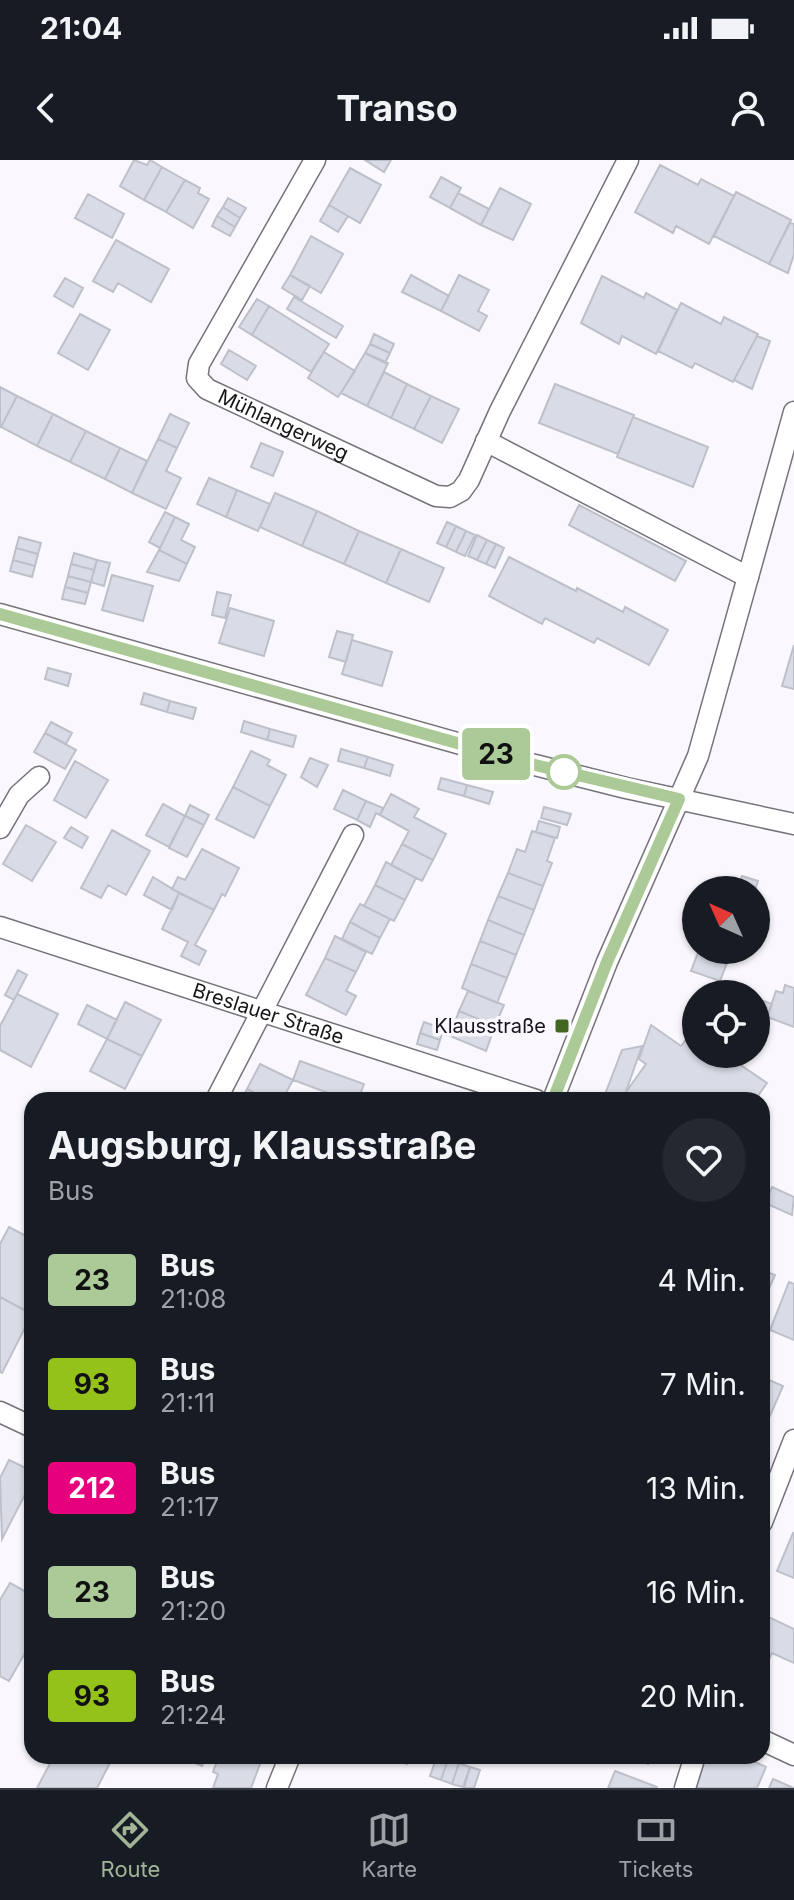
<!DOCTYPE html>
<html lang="de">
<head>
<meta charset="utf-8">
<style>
	body { margin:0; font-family:Inter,sans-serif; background:#242831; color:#f1f3f6; height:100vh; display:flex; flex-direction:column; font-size:30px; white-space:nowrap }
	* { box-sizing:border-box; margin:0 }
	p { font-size:26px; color:#9ea1a6 }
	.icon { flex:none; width:44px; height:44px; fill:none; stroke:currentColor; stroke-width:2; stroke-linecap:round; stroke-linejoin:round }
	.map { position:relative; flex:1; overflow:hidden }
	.panel { position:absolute; left:24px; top:932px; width:746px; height:672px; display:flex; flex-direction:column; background:#171b24; border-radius:24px; box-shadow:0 2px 6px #0004 }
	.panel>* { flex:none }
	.badge { padding:0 16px; border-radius:6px; font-size:28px; line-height:52px }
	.needle { width:52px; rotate:315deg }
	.fabs { position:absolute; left:682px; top:716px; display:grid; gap:16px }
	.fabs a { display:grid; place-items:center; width:88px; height:88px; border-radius:50%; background:#171b24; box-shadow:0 2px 6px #0004; font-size:40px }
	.map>.badge { position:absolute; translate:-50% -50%; box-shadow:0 0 0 4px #fff }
	.round { display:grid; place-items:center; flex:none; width:84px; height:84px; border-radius:42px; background:#242831 }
	.overview { display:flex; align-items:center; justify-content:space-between; height:136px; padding:0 24px }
	h1 { font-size:38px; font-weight:700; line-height:60px }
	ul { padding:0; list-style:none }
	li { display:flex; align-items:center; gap:24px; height:104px; padding:0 24px }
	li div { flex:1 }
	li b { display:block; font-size:30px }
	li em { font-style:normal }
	li .badge { min-width:88px; font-weight:700; text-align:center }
	.status { display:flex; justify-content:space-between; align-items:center; height:56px; padding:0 40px; background:#171b24; direction:ltr }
	.status svg { height:22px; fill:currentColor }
	header { display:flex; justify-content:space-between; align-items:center; height:104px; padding:0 24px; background:#171b24; font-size:36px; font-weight:700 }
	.menu { display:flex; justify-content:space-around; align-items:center; height:112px; border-top:2px solid #363941; background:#171b24; font-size:22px; color:#9ea1a6 }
	.menu a { display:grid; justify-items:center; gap:4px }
	.menu .current { color:#a2b496 }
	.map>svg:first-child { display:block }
</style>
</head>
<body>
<div class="status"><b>21:04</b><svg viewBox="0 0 49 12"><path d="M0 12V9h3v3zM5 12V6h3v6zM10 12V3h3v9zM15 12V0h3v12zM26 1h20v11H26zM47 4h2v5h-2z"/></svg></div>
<header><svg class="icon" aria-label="back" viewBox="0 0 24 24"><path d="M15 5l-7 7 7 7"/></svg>Transo<svg class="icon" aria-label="person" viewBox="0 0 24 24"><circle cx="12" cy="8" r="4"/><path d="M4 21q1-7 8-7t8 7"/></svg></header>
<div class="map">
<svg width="794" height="1628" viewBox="0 0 794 1628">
	<rect width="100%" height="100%" fill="#faf8fe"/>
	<path fill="#d9dce6" stroke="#bdc0ca" stroke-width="2" d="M134,0l13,5 3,-5 12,7 -18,33 -24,-14z
		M365,0h26l-7,12z
		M660,5l38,20 3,-6 33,17 -25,48 -33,-18 -3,7 -38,-21z
		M162,7l23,13 -19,32 -22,-12z
		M350,8l31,17 -21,38 -31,-18z
		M441,17l20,11 -11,20 -20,-11z
		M185,20l15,8 -2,5 11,6 -16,29 -27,-16z
		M500,28l31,16 -18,36 -32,-15z
		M736,32l55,28 -22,44 -55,-28z
		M458,33l31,16 -8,16 -31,-17z
		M88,34l36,20 -12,24 -37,-20z
		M228,38l18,10 -6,10 -17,-11z
		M329,45l19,11 -10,16 -18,-11z
		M223,47l17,11 -5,9 -18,-11z
		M217,56l18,11 -5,9 -18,-10z
		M790,63l4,1v30l-6,19 -19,-9z
		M311,76l32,18 -22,39 -31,-18z
		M116,80l53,29 -18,33 -33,-19 -5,9 -20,-11z
		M290,115l20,11 -8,14 -20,-12z
		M411,115l38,21 -8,15 -39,-19z
		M459,115l30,15 -11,21 9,5 -8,15 -38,-20z
		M602,116l42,22 2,-5 31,17 -21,44 -34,-18 -3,8 -38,-21z
		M65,118l18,10 -10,19 -19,-11z
		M294,137l49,29 -7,12 -49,-29z
		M257,139l12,7 -17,29 -13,-8z
		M681,143l40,21 3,-7 34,17 -25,48 -38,-19 -3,5 -34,-17z
		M269,146l60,38 -18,28 -59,-37z
		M80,154l30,16 -22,40 -30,-17z
		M374,174l20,10 -4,9 -20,-9z
		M757,176l13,5 -18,48 -18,-9z
		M370,184l20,9 -5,10 -20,-10z
		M229,190l27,16 -9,14 -26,-16z
		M324,192l31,19 -17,26 -30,-19z
		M365,193l23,10 -21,43 -26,-13z
		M384,212l23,12 -16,34 -24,-12z
		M407,224l24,12 -17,33 -23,-11z
		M555,224l79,31 -16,39 -79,-31z
		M0,227l17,9 -16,31h-1z
		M17,236l36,18 -16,32 -36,-19z
		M431,236l28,13 -17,34 -28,-14z
		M53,254l33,17 -16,31 -33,-16z
		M170,254l19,9 -12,25 -19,-9z
		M633,257l75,30 -15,40 -76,-30z
		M86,271l34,17 -15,31 -35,-17z
		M158,279l19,9 -11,23 15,7 -15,31 -34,-16z
		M261,283l22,9 -10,24 -22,-9z
		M120,288l27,13 -15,32 -27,-14z
		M209,318l28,12 -11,27 -29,-13z
		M237,330l33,14 -12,27 -32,-14z
		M275,333l42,18 -15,35 -42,-19z
		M579,345l107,56 -11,20 -106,-56z
		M317,351l42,20 -15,33 -42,-18z
		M165,352l10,5 -15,31 -11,-6z
		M175,357l14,7 -8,16 14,7 -8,17 -28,-14z
		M447,362l9,4 -10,21 -9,-4z
		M456,366l10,5 -10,21 -10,-5z
		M359,371l42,18 -15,34 -42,-19z
		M466,371l9,4 -10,21 -9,-4z
		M477,375l10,5 -10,20 -9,-4z
		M19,377l22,6 -3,11 -22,-6z
		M487,380l9,4 -10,20 -9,-4z
		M496,384l8,4 -9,20 -9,-4z
		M16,388l22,6 -3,12 -22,-6z
		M401,389l43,19 -15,34 -43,-19z
		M159,390l28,14 -8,17 -32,-9z
		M74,393l23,7 -3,10 -23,-6z
		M509,397l67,34 1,-3 46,24 2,-5 43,23 -19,35 -52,-27 -3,5 -49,-25 -3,6 -53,-28z
		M13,400l22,6 -3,11 -22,-6z
		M97,400l13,3 -6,23 -13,-4z
		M71,404l23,6 -3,12 -23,-6z
		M112,415l41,11 -10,35 -41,-11z
		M68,416l23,6 -3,11 -23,-6z
		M65,427l23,6 -3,11 -23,-5z
		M217,432l14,3 -6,23 -13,-3z
		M230,448l44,13 -10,35 -45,-13z
		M337,471l16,4 -7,27 -17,-5z
		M352,480l40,12 -10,34 -40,-12z
		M794,485v44l-12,-3z
		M48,508l23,6 -3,12 -23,-7z
		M144,533l26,8 -3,11 -26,-8z
		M170,541l26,7 -3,11 -26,-7z
		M244,561l26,8 -3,11 -26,-8z
		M51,562l21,11 -6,11 -21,-11z
		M270,569l26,7 -3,11 -26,-7z
		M45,573l31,17 -11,19 -31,-17z
		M341,589l27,8 -4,11 -26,-7z
		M251,591l19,9 -3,5 19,10 -16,31 -37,-19z
		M368,597l25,8 -3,11 -26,-8z
		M310,598l18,7 -11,22 -16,-10z
		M75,601l33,19 -22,38 -32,-18z
		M441,618l26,7 -3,11 -26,-7z
		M467,625l26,7 -4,12 -25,-8z
		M233,627l37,19 -16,32 -38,-19z
		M343,630l23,11 -9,19 -23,-11z
		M391,634l28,15 -5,8 32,17 -13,26 -31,-16 7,-13 -29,-16z
		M366,641l17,7 -3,7 -4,-2 -6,14 -13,-7z
		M163,644l22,12 -16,31 -23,-12z
		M190,645l19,10 -5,10 -19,-9z
		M544,647l27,7 -4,11 -26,-7z
		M185,656l19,9 -17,32 -18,-9z
		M539,661l21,6 -3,11 -21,-6z
		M26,665l30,17 -24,39 -29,-17z
		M71,667l17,10 -6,11 -18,-10z
		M112,670l38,21 -24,44 -18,-10 -7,13 -20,-10z
		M532,671l23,7 -8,23 5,2 -9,23 -35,-13 9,-24 8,3z
		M402,684l31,16 -11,21 -31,-16z
		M202,689l37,19 -14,28 -3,-2 -8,16 -42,-21 6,-12 7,3z
		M386,702l30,16 -11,22 -30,-15z
		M508,713l35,13 -9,24 -36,-14z
		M742,716l16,5 -3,9h-18z
		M153,717l26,16 -7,17 -28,-15z
		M375,725l30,15 -11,21 -30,-15z
		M179,733l35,17 -19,35 11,6 -7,14 -18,-9 7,-14 -26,-13z
		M498,736l36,14 -10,25 -36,-15z
		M360,744l30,15 -10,19 -30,-16z
		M488,760l36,15 -8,20 -36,-14z
		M350,762l30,16 -8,16 -30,-15z
		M335,776l31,16 -10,20 -31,-14z
		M480,781l36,14 -9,23 -36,-14z
		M699,790h33l-12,31 -29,-10z
		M325,798l31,14 -10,19 10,5 -10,19 -40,-20z
		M471,804l36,14 -10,25 -35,-15z
		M18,810l9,5 -13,25 -9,-5z
		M785,825l9,3v39l-27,-10 9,-26 7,2z
		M468,831l36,14 -9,21 -36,-15z
		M17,834l41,20 -27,53 -31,-17v-24z
		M756,838l16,6 -5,13 -11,-3z
		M125,842l36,18 -19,36 -35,-17z
		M87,845l30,15 -10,19 -29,-15z
		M459,851l36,15 -9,25 -36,-15z
		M424,862l20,7 -4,11 -20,-7z
		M651,865l30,21 6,-8 9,6v10h14l11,8 5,-7 41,28 -12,17h-118l-11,-8 20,-28 -7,-5z
		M420,873l20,7 -3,10 -20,-6z
		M107,879l35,17 -17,33 -35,-18z
		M642,886l-19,54 -19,-3 18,-47z
		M300,901l64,23 -6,16h-11l-54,-20z
		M260,904l33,16 -11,20h-13l-22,-11z
		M247,929l22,11h-28z
		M772,1027l22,10 -2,18 -27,-12z
		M9,1067l23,12v75l-32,-17v-53z
		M762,1110l13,5 -8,18 -5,-2z
		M789,1122l5,2v56l-24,-10z
		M0,1137l32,17 -30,59 -2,-1z
		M762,1217l21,9 -21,48z
		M9,1300l23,11v10l-30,58 -2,-61z
		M793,1373l1,1v44l-17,-7z
		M10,1423l22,12v46l-23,40 -9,-5v-76z
		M762,1454l32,15v34l-22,-10 -10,21z
		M54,1596h52l6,3 -15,29h-60z
		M186,1596h20l-4,10 -17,-7z
		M219,1596h44l-12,32h-38l5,-14 -5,-2z
		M385,1596h25l-3,8z
		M437,1596l11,3 -7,21 -11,-4z
		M631,1596h20l-3,8z
		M706,1596h36l24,11 -9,21h-61l-4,-2z
		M448,1599l11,4 -7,21 -11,-4z
		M459,1603l11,4 -7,20 -11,-3z
		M470,1607l10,3 -6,18h-10z
		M615,1611l42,16v1h-49z
		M773,1619l21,9h-25z"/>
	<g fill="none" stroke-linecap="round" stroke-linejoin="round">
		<g stroke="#76727b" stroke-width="23">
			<g id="minor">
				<path id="s1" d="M315,0l-116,204 -2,14 10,11 229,107 14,1 11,-6 8,-11 31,-69 128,-251"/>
				<path d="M486,281l262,136"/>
				<path d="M0,454l535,151 91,23 168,36"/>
				<path d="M0,668l19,-33 20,-18"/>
				<path id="s2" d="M0,767l536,173"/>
				<path d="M216,940l137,-265"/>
				<path d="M553,940l54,-138 91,-206 96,-344"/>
				<path d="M0,1252l32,15"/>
				<path d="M762,1362l32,-82"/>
				<path d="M762,1580l32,15"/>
				<path d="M277,1628l13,-32"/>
				<path d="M685,1628l10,-32"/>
			</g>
		</g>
		<use href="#minor" stroke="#fff" stroke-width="20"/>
	</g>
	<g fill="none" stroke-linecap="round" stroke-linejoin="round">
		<g stroke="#fff" stroke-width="18">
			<path id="line" d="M0,454l535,151 144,34 -72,163 -54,138"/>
		</g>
		<use href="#line" stroke="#abca97" stroke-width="12"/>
	</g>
	<circle fill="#fff" stroke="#abca97" stroke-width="4" cx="564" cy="612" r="16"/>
	<rect fill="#416721" stroke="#faf8fe" stroke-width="3" x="554" y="858" width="16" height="16" rx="4"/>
	<g text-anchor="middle" stroke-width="7" stroke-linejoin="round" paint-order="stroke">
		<g font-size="20" fill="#171519" stroke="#faf8fe">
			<text dy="7" stroke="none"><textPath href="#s1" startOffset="348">Mühlangerweg</textPath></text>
			<text dy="7" stroke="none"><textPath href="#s2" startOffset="282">Breslauer Straße</textPath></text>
		</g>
		<g font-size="20" fill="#171519" stroke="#faf8fe" text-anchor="end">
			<text x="546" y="873">Klausstraße</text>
		</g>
	</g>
</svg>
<div class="fabs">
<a><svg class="needle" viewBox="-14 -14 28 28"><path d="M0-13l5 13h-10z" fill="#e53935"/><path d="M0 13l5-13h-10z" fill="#9ea1a6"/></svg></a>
<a><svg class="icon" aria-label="locate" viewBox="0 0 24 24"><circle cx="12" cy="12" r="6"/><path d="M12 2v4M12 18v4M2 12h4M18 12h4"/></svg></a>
</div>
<b class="badge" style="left:496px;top:594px;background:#abca97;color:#111">23</b>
<section class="panel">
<div class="overview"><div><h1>Augsburg, Klausstraße</h1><p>Bus</p></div><a class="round"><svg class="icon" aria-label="heart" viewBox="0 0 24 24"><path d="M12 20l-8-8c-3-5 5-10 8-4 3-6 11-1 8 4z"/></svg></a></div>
<ul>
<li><span class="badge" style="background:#abca97;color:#111">23</span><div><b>Bus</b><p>21:08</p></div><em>4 Min.</em></li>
<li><span class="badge" style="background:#94c11a;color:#111">93</span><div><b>Bus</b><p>21:11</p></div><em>7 Min.</em></li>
<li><span class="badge" style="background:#e6007e;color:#fff">212</span><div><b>Bus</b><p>21:17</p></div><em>13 Min.</em></li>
<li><span class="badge" style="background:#abca97;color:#111">23</span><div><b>Bus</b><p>21:20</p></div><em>16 Min.</em></li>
<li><span class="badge" style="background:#94c11a;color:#111">93</span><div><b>Bus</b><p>21:24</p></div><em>20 Min.</em></li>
</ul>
</section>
</div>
<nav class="menu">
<a class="current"><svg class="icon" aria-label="directions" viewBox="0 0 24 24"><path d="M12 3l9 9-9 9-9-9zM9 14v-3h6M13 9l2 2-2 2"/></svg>Route</a>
<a><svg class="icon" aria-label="map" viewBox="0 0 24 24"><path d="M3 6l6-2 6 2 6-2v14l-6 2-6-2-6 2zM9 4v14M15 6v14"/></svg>Karte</a>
<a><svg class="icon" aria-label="tickets" viewBox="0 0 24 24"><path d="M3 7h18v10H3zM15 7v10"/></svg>Tickets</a>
</nav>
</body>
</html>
